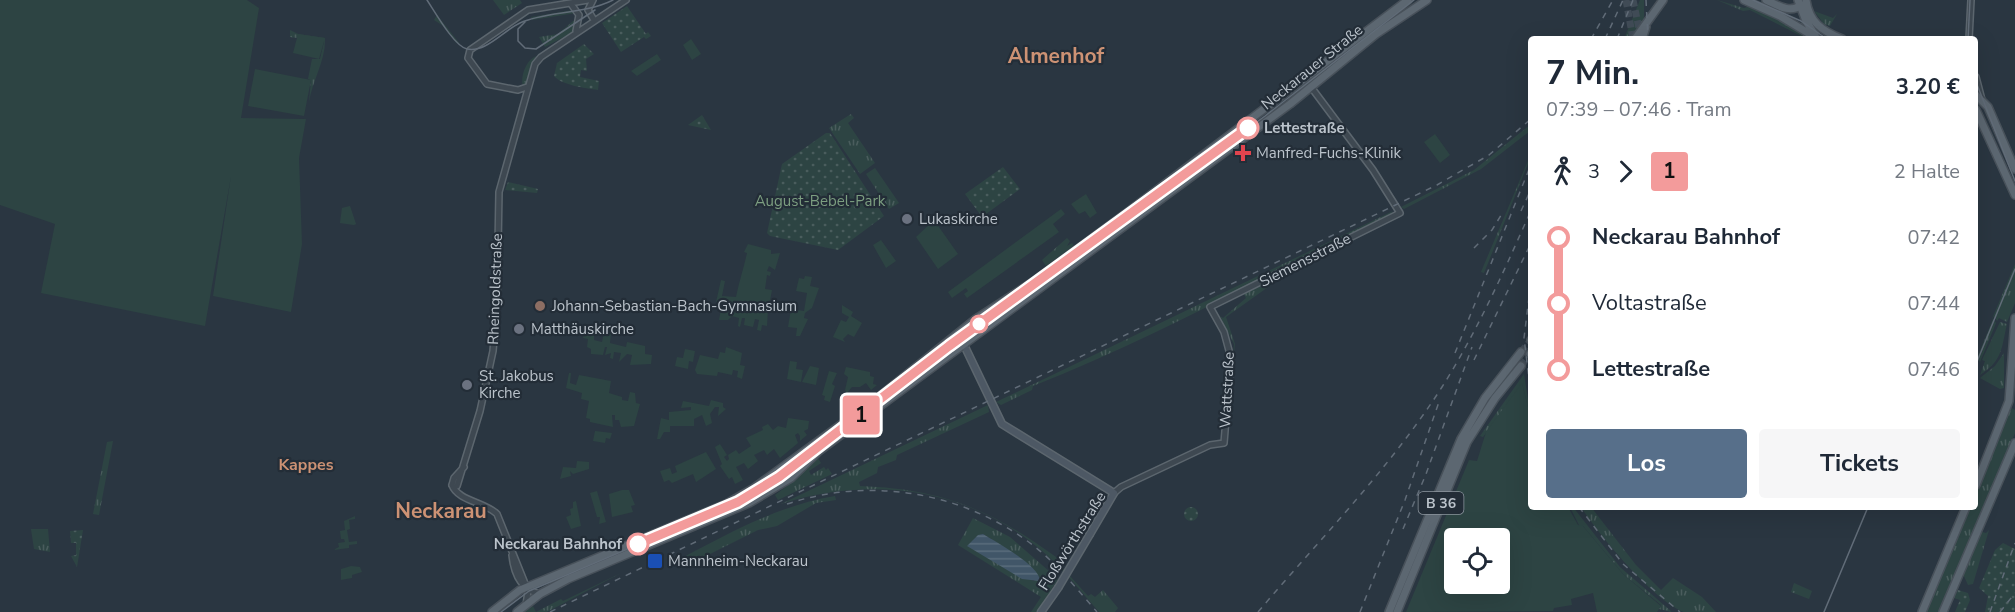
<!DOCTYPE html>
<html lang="de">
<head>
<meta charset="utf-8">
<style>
	body { margin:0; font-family:"Nunito Sans",sans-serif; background:#f6f6f7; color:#1f2937; height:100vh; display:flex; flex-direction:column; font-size:22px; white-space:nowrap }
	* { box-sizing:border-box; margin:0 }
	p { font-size:20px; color:#747a83 }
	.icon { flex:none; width:33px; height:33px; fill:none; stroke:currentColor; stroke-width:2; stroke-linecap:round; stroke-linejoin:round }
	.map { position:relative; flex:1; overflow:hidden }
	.side { position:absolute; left:1528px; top:36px; width:450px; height:474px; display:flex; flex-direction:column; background:#fff; border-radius:6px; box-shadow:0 6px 24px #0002 }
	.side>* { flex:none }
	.badge { padding:0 12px; border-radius:4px; font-size:21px; line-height:39px }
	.controls { position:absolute; left:1444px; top:528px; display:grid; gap:12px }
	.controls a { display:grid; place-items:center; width:66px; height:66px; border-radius:6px; background:#fff; box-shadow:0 6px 24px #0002; font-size:30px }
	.map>.badge { position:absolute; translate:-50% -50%; box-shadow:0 0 0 3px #fff }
	.legs { display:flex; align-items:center; gap:9px; height:66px; padding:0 18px; font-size:20px }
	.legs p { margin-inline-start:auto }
	.head { display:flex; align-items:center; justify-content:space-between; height:102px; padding:0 18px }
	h1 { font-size:33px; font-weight:700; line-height:45px }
	.primary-button { display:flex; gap:12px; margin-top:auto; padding:12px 18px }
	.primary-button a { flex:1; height:69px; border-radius:6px; background:#576f8a; color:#fff; font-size:24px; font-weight:700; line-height:69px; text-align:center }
	.primary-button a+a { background:#f6f6f7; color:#1f2937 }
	ul { padding:0 18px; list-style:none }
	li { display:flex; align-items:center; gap:21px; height:66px; font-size:22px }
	li i { display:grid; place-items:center; width:9px; height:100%; margin:0 8px; background:currentColor }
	li i::after { content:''; width:15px; height:15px; margin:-8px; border:4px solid; border-radius:50%; background:#fff }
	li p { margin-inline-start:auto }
	li:first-child i { background:linear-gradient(#0000 50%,currentColor 0) }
	li:last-child i { background:linear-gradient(currentColor 50%,#0000 0) }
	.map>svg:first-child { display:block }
</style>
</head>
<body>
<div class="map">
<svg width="2015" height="612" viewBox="0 0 2015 612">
	<defs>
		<pattern id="grass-tufts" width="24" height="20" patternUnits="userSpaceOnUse" patternTransform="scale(1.5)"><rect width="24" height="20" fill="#2d4443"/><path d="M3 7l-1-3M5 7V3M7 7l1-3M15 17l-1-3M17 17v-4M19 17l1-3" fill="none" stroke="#4a5d5d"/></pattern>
		<pattern id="park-dots" width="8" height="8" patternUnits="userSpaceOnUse" patternTransform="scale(1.5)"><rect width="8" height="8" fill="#2d4443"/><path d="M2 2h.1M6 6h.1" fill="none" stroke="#4a5d5d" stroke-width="1.8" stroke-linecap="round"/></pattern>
		<pattern id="water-rules" width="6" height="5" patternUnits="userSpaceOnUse" patternTransform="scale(1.5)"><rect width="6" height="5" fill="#415668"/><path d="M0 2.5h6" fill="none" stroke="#5a6d7c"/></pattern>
	</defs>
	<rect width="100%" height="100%" fill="#2a3641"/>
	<path fill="url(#grass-tufts)" fill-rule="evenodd" d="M493,0h27l2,3 -18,12z
		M1640,0h4v20l-12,19h-8z
		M1717,0l27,8 6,-2 33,16 24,17 -57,-29 -7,1z
		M573,10l3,3 -44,7 -1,-3z
		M1814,11l19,7 4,-4 -7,12 -6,-2z
		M437,15l23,29 -4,-1 -11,-16 -11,-7z
		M573,21h3l-1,10 -30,16 -6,-10 19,-3z
		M290,30l8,4 27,4c1,22 -13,43 -16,64l2,-22 -3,-1 4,-20h8l4,-17 -34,-5z
		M536,56l-10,28 -3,3c-3,-10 3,-27 13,-31z
		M851,114l3,4 -6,5 27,40 -15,11 -31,-46z
		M1531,124v32l-47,117 -3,-1 49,-116v-25l-49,38 -77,40 -3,-2 73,-37z
		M875,168l24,35 -10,6 -23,-35z
		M350,206l6,18 -2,1 -14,-2 2,-15z
		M1393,211c-11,14 -39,21 -56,29 -99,52 -201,105 -304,146l-1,4 -31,15 -5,-3z
		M1067,238l3,3 -3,5 5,-3 2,3 -28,20 -4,-6z
		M2015,264v39l-8,19 -8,-4 -2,3 -3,-5 -2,3z
		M1282,277l-56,40 9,27 -2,17 1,-17 -14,-28 3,2 23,-20 -2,-4z
		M1993,319l3,4 -16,39 -3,-4z
		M2000,322l7,2c-6,25 -4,36 -27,51l5,-14 -3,-1z
		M2004,353v35l-4,1 -20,-11 15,-12z
		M1524,374l7,45 -9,-35 -39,53 -3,-1z
		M988,405l1,7 -92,43 -1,5 -18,7 -1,6 -18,9 1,4c83,3 131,24 196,71l4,8 28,31 3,-2 4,3 8,-7 15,18 -3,4h-16c-20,-23 -39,-47 -63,-66 -73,-59 -167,-70 -255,-42z
		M2010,407l5,3v23l-76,179h-14l45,-105h6v-12z
		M113,441l-14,74 -6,-1 14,-72z
		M817,457l4,6 -12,8 2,4 13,-8 2,3 2,-2 4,6 -54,26 -3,-5 20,-15z
		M835,496l1,4 -20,3 -39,23 -19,4 -72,36 -4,-8c49,-26 98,-53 153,-62z
		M1570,507h3l47,60 52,45 -13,-3 2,-4 -38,-31 -40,-48 -3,1z
		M1581,507h10l45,58 25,25 12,-12 29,19 14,15c-9,0 -23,0 -32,0 -29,-10 -86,-78 -103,-105z
		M973,518l37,19 48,42 -21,33h-6l10,-15 -83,-52zM983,534l36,23 21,21 -7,3 -58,-43z
		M31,529h17l2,23 -16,-3z
		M1989,530l-16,54 -5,1 -5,-11 19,-42 4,1z
		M621,573l-74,39h-23l9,-6 3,6 25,-13 2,2z
		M1794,583l18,8 -3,8 -18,-7z"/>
	<path fill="url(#park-dots)" d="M627,6l19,28 2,-2 3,4 -5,3 -2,-2 -23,15 -19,-29z
		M584,44l10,10 -8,5 1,12 -6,-1 -1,7 19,4 -1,9c-13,-2 -37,-5 -44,-14l3,-13z
		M702,115l9,15 -23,-5z
		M826,133h4l54,83 -46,34 -68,-14 -3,-3 15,-69z
		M1003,167l17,22 -38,28 -17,-23z
		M508,182l30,7 -1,4 -32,-3z
		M1184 514a7 7 0 1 1 14 0a7 7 0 1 1-14 0Z
		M83,530l-6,37 -6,-11 5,-1v-12h-5l-1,-12z
		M2003,543l12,6v63h-30l3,-16 -9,-8 16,-38z
		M1958,590l10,3 2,7 -5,12h-10l5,-12 -6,-2z"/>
	<path fill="#2d4443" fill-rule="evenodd" d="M0,0h247l12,8 -18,110 65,1 -7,39 3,86 -11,68 -78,-16 18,-120 -26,150 -164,-33 14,-69 -55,-19z
		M298,34l27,4 -6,21 -26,-6z
		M691,39l10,15 -9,6 -9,-15z
		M657,54l4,6 -24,16 -6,-5z
		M255,69l56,11 -7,36 -56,-10z
		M1435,134l15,21 -10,8 -16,-21z
		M863,191l9,13 -9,6 -8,-14z
		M1086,194l11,19 -7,5 -5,-7 -6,3 -8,-10z
		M1061,209l4,5 -12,10 6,8 -92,66 -3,-4 4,-3 -2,-3 -14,10 -4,-6z
		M934,220l24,34 -20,15 -22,-32z
		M881,240l15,21 -10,7 -13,-23z
		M748,244l23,6v4l9,-1 -5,17 -6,-4 -2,5 4,1 -1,4 -3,-1 -2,14 7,1 -3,16 -10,-2v3l9,2 -1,17 -5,-1 -1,6 -4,-1 2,-10 -4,-1 -2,8 -9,-2 1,-7h-3l-2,9 -2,-1 1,-8 -7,-2 -4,4h-9l3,-16 -6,-2 5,-22 4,1 -3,15 14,1c3,-15 8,-30 11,-44l-3,-1z
		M805,276l7,1 -2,9 9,2 -7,20 -7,5 -1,5 4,1 -8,17h-4l1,-8 -9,-1 3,-18 13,2 3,-18 -11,-2 3,-13 5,1z
		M842,305l11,7 -2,4 11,7 -8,14 -6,-3 -5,5 2,3 -12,-5 8,-17 5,2 3,-5 -7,-4z
		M604,332l7,1 -1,10 16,4 1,-5 18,4v8l7,1 -1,9 -21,1 2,-10 -5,-1 -8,8 2,-9 -7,-1 -1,7 -3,-1 1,-5 -6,2 2,-8h-2l-2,8 -12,-1v-5l-4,-2 1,-8 -5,-1 1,-5 10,2v5l8,2z
		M726,347l16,6 -2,12 5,1 -3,13 -5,-2 1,-6 -5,-1 -1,5 -14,-3 -1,4 -20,-2 -2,-4 5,-15 18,4 2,-7 5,1z
		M685,349l10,2 -2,11 -4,-1 -1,8 -13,-3 2,-9 6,1z
		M790,361l7,1 -1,7 7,1 -2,12 -14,-3z
		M810,366l9,2 -3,17 -14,-3z
		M846,367l24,5v4l4,1 -1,7 4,1 -6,5 -5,-7 -6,4h-8l-5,6 -2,-3 3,-13 -4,-3z
		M829,371l8,2 -5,11 3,2 -5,16 -6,-2 1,-4 -3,-1z
		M569,373h2l-1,10 6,2 3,-10 32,6 -2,12 13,4v3l6,1 2,-9 5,1 1,10 4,1 -6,22 -13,1 -2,-7h-4v-5h-3l1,12 -23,-5v-3l-4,-1 3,-17 -8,-2 1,-6 -16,-5z
		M1522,383l9,36 1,88h36l10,18 5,1 40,48 38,32 -4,6h-60l-4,-19 -22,6 1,6 -18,3 -1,3 -147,1 63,-152 8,1 9,-29zM1455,538h45v46h-45z
		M711,400l12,3v4l3,2 -8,7 1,-9h-4l-5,7 2,9 -6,3 -4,-11 -8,4v7h-24v6h-6l-4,7h-3l4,-21 8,2v-8l22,-2v-3l-10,1 2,-7 26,5z
		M788,418l21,3 -1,8 -4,2 3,4 -7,6v-5l-2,-3 -3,2 3,8 -18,15 -6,-9 -7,6 -3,-5 -10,5 4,6 -10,8 -4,-6 -8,4 7,13 -8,4 -3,-7 -3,2 -9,-13 2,-2 -7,-17 5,-3 7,11 -3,2 3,4 2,-2 -1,-4 8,-5 3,4 12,-8 -5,-8 17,-8 -1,-3 6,-3 5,6 5,-4 8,2z
		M595,431l17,2 -2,6 -4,-1 -1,5 -12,-2z
		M706,452l10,17 -20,13 -3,-8 -21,9 -3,-3 -5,2 -4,-11 10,-3 2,6 5,-2 -2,-6z
		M577,461l12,1v7l-16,5 -3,-3 1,5 -11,3 3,-12 13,1z
		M622,490h7l6,15 -4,1 2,6 -21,5 -3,-23z
		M597,491l9,31 -7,2 1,-7h-3l-7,-24z
		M576,501l5,25 -10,3 -5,-12 5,-2 -1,-6 3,-1v-6z
		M355,516v3l-6,1 1,9 -3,1 2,12 8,-1v3l-8,1v3l-16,2 6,-3 -1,-4 7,-1 -1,-3h-3l-1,-8 5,-1 -1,-9z
		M351,566l9,1 2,5 -10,3v3l-11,2v-11z"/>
	<path fill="url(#water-rules)" d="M983,534c13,8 57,32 57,47l-18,-2 -55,-33 11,-11z"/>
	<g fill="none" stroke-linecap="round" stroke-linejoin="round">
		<path stroke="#404b56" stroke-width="7" stroke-dasharray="7 3.5" stroke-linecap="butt" d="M1626,0l7,39
			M1633,0l7,33
			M1521,352l10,-12
			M1521,366l9,-12"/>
		<g stroke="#5c666e" stroke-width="8">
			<path id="tertiary" d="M593,0l-5,10 6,10
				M571,4l8,11 -3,16
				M1969,39l2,-39
				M1976,77l6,23
				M527,87l-9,3 -31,-6 -19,-26 2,-8 58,-40 60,-10
				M452,485c6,16 33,17 45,29l31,77 -2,14
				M452,485l2,-7 10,-11
				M457,486l23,-75 13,-60 4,-49 2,-110 36,-128 6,-7 85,-57
				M1114,493l7,-6 89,-42 14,-2 7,-85 -7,-26 -14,-25 190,-94 -27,-43 -62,-83
				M512,555c2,19 9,35 28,39"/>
		</g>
		<g stroke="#5c666e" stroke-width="9">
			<path id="secondary" d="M962,330l3,17 37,77 112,69 -24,41
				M1041,612l17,-24"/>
		</g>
		<g stroke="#48515a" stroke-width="10">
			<path id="primary" d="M1744,0l36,16 38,23
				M1766,0c11,5 24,14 35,5
				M1798,0l8,21 9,14
				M1806,0c3,22 16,31 36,39
				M1635,39l28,-39
				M1642,39l4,-12
				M1976,95l12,12 27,62
				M1976,110l39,85
				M1531,340l1,-1
				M1530,354l2,-1
				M1976,485l33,-84 6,-83
				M492,612l28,-22 206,-86 28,-16 125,-91 97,-78 57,-37 95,-70 280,-212
				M517,612l23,-18 28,-15 181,-76 42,-25 28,-27 471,-347 86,-70 51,-34
				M1389,612l72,-173 24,-41 36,-46
				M1397,612l70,-170 28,-44 26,-32
				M1922,612l44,-105
				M1943,612l72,-169"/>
		</g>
		<use href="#tertiary" stroke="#3e4851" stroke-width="5"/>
		<use href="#secondary" stroke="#4d5864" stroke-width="6"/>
		<use href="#primary" stroke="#5c6771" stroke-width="7"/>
		<path stroke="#616c78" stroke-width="1.5" d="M427,0c8,12 27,46 40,49 19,4 37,-19 53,-26 26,-12 63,-8 93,-23
			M1753,0l48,21 26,18
			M525,22l-7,7v12l7,7 11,1 59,-39
			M1968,39l2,-39
			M1976,82l39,99
			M1976,364l39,-95
			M501,612l28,-21 209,-89 34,-20 177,-136 316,-230 149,-116
			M1824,612l44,-105"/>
		<path stroke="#616c78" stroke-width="1.5" stroke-dasharray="6 6" stroke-linecap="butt" d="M1646,0l2,39
			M1591,39l22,-39
			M1605,39l18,-39
			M1617,39l16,-39
			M1521,211l11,-24
			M1474,248l18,-18 11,-18
			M1532,273l-8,65 8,65
			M1455,353l77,-191
			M1474,360l58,-119
			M787,504c84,-28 177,-12 247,42 24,19 43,43 63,66
			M1579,507l44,57 57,48
			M1403,529l23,-55 46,-127
			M550,612l887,-427 52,-30 43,-37
			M1258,612c63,-74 132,-144 184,-225 36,-57 63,-118 90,-179
			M1360,612l45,-112 35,-101
			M1990,612l25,-69
			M2000,612l15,-19"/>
		<g stroke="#5c666e" stroke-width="9" stroke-linecap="butt">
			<path id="secondary-bridge" d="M1058,588l32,-54"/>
		</g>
		<use href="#secondary-bridge" stroke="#4d5864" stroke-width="6"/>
	</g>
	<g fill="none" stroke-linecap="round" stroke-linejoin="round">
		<g stroke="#fff" stroke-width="14">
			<path id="line-1" d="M638,544l100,-42 41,-25 170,-131 299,-218"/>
		</g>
		<use href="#line-1" stroke="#f39b9b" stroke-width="9"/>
	</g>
	<g fill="#fff" stroke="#f39b9b" stroke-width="3">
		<circle cx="1248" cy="128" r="10"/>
		<circle cx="979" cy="324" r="8"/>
		<circle cx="638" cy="544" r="10"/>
	</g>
	<path fill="#e0444e" stroke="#232d37" stroke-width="2" d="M1240 144h6v6h6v6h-6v6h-6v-6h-6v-6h6z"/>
	<g fill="#6b7280" stroke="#232d37" stroke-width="2">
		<circle cx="907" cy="219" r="6"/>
		<circle cx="519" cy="329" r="6"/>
		<circle cx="467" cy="385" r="6"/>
	</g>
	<circle fill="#8d6e63" stroke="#232d37" stroke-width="2" cx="540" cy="306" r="6"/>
	<rect fill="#1a4fb4" stroke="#232d37" stroke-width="2" x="647" y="553" width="16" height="16" rx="3"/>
	<g text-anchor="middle" stroke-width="4.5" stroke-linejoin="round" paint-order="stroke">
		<rect fill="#232d37" stroke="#8d969f" stroke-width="1.5" x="1418.5" y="492" width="45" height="22" rx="4.5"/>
		<g font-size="14" font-weight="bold" fill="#bbc3cb">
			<text x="1441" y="508">B 36</text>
		</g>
		<g font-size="15" fill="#bbc3cb" stroke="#232d37">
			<text transform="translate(1312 67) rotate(-39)" y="5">Neckarauer Straße</text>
			<text transform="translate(1305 260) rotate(-27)" y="5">Siemensstraße</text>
			<text transform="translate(495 289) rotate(-88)" y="5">Rheingoldstraße</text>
			<text transform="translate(1227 390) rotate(-87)" y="5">Wattstraße</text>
			<text transform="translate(1072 541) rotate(-58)" y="5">Floßwörthstraße</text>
		</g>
		<g font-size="15" font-weight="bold" fill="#bbc3cb" stroke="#232d37" text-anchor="start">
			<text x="1264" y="133">Lettestraße</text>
			<text x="622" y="549" text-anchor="end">Neckarau Bahnhof</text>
		</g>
		<g font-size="15" fill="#bbc3cb" stroke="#232d37" text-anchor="start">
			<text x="1256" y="158">Manfred-Fuchs-Klinik</text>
			<text x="919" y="224">Lukaskirche</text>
			<text x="552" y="311">Johann-Sebastian-Bach-Gymnasium</text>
			<text x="531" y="334">Matthäuskirche</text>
			<text x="479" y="381">St. Jakobus<tspan x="479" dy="17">Kirche</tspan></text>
			<text x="668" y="566">Mannheim-Neckarau</text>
		</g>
		<g font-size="15" fill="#7c9e80" stroke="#232d37">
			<text x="820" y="206">August-Bebel-Park</text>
		</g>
		<g font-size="16" font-weight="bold" fill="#cd9274" stroke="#232d37">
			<text x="306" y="470">Kappes</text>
		</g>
		<g font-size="21" font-weight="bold" fill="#cd9274" stroke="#232d37">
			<text x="1056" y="63">Almenhof</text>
			<text x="441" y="518">Neckarau</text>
		</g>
	</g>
</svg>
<div class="controls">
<a><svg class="icon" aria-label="locate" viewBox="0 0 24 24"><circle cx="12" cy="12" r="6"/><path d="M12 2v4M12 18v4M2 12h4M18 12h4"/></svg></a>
</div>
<b class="badge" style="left:861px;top:415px;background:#f39b9b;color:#111">1</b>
<section class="side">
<div class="head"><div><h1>7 Min.</h1><p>07:39 – 07:46 · Tram</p></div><b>3.20 €</b></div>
<div class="legs"><svg class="icon" aria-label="walk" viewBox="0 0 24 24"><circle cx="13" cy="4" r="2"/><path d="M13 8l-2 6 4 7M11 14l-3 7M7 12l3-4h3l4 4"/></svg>3<svg class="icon" aria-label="forward" viewBox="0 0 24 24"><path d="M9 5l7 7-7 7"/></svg><b class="badge" style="background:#f39b9b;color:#111">1</b><p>2 Halte</p></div>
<ul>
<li><i style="color:#f39b9b"></i><b>Neckarau Bahnhof</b><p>07:42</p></li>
<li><i style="color:#f39b9b"></i><span>Voltastraße</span><p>07:44</p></li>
<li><i style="color:#f39b9b"></i><b>Lettestraße</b><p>07:46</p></li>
</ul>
<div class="primary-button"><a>Los</a><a>Tickets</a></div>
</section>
</div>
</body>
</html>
